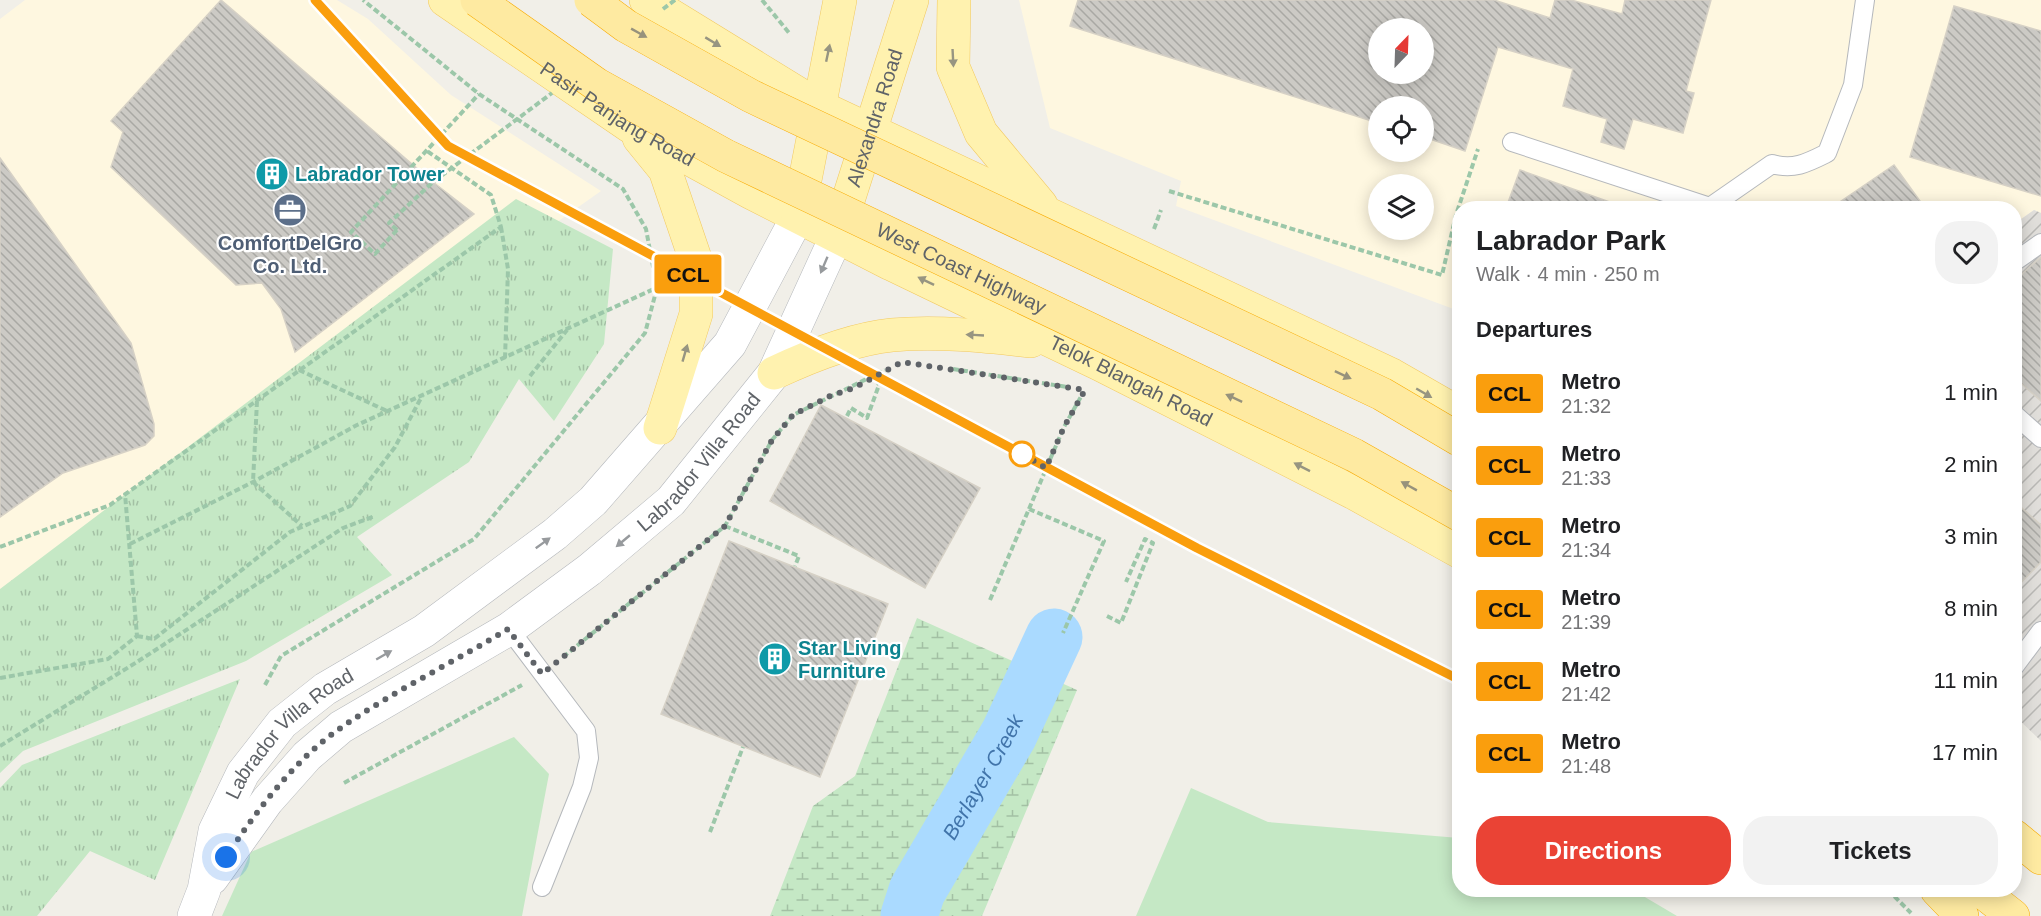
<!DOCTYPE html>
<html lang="en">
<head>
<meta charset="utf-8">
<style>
	body { margin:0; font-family:Helvetica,sans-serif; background:#f2f2f2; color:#202124; height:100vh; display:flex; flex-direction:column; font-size:22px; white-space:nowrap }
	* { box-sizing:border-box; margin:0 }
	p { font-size:20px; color:#757577 }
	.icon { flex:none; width:33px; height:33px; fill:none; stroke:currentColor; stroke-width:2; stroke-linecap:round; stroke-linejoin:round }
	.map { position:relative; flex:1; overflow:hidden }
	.side { position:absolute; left:1452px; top:201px; width:570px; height:696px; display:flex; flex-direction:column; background:#fff; border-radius:24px; box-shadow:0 3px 15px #0003 }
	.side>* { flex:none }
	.badge { padding:0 12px; border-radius:4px; font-size:21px; line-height:39px }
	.needle { width:39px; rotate:23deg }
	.fabs { position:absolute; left:1368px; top:18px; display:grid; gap:12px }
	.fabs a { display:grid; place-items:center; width:66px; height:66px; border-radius:50%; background:#fff; box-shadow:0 3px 15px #0003; font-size:30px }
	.you { position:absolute; width:30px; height:30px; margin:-15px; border:4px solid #fff; border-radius:50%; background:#1a73e8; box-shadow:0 0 0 9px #1a73e833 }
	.map>.badge { position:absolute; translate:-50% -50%; box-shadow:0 0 0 3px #fff }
	h2 { padding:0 24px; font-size:22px; line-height:54px }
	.round { display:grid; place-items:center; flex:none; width:63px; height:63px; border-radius:24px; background:#f2f2f2 }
	.headline { display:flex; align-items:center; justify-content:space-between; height:102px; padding:0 24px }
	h1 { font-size:28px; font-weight:700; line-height:45px }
	.primary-button { display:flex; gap:12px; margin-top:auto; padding:12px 24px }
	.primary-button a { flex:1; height:69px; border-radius:24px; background:#ea4335; color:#fff; font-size:24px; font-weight:700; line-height:69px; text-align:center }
	.primary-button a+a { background:#f2f2f2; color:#202124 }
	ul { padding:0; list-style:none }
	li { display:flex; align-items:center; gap:18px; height:72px; padding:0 24px }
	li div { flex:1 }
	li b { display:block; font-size:22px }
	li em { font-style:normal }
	li .badge { min-width:66px; font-weight:700; text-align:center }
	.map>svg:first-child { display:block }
</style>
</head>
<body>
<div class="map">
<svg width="2041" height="916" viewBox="0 0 2041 916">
	<defs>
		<pattern id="industrial-furrows" width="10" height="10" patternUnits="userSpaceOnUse" patternTransform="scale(1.5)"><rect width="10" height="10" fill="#e0deda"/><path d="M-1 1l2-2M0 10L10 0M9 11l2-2" fill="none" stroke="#b9b8b5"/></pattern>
		<pattern id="wetland-marsh" width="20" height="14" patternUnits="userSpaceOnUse" patternTransform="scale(1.5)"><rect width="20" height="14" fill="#c5e8c5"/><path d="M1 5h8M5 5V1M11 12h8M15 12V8" fill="none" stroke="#a3c0a4"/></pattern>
		<pattern id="park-tufts" width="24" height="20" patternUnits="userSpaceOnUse" patternTransform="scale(1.5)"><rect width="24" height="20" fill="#c5e8c5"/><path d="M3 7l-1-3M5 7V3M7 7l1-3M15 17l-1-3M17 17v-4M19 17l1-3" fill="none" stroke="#a3c0a4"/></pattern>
		<pattern id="building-back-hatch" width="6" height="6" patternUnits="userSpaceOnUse" patternTransform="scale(1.5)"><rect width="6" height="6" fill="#cccac5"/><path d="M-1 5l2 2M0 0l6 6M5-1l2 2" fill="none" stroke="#a9a8a4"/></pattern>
	</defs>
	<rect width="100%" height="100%" fill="#f1efe8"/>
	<path fill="#fef7e0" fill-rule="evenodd" d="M25,0h312l31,19 83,76 150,96 -601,425v-597z
		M1019,0h1022v213l-7,-3 -19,14 -1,-16h-554l-1,103 -283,-105 5,-25 -131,-53zM1378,28h46v46h-46zM1378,106h46v46h-46zM1378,184h46v46h-46z"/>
	<path fill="url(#industrial-furrows)" d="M2034,210l7,3v528l-26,-25 -1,-492z"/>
	<path fill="#c5e8c5" d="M514,737l35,37 -27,142h-300l29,-64z
		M1191,788l77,34 191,16 1,52h173l44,26h-541z"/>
	<path fill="url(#wetland-marsh)" d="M917,618l160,72 -95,226h-212l43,-110 42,-30z"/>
	<path fill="url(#park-tufts)" d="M516,199l97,50 -9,95 -50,77 -35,-42 -50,83 -112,75 35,38 -146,86 -223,90 -23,22v-184z
		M240,679l-85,201 -65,-29 -53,65h-37v-128l22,-23z"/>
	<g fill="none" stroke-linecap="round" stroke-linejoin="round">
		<path stroke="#aadaff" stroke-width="57" id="s1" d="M909,916l8,-25 92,-157 45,-97"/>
	</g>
	<path fill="url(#building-back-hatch)" stroke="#d6d1c6" stroke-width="1.5" fill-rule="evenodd" d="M221,0l212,182 41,32 -179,138 -14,-43 -19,-26 -26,2 -125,-118 12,-35 -12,-11z
		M1078,0h416l56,18 5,-18h16l51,14 3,-14h86l-25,91 8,2 -11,40 -50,-14 -9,30 -23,-7 6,-23 -44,-13 10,-37 -75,-22 -33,104 -41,-14v-31h-46v17l-308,-97zM1378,28h46v46h-46z
		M1954,6l87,25v165l-131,-39z
		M0,158l131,185 23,81v12l-9,9 -82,28 -63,44z
		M1894,165l31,43h-94z
		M1520,170l98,35 -1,3h-111z
		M2041,257v144l-27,-24v-96z
		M821,405l159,83 -55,100 -155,-87z
		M2014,501l27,24v37l-27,28z
		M729,541l159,63 -68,173 -159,-63z"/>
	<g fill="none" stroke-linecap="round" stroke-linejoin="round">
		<g stroke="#b5b8bc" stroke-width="20">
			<path id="service" d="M1512,142l198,65 62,-43c22,6 35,-1 55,-11l26,-68 12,-85
				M2014,262l27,-19
				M2014,414l27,24
				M509,629l77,102 3,27 -7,29 -40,100
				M2014,667l27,-36"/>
		</g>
		<g stroke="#b5b8bc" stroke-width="34">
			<g id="minor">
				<path id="s2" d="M212,878l55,-77 40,-45 34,-29 168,-98 80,-59 82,-69 103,-128 63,-138"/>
				<path id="s3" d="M194,916l10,-26 11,-59 28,-58 39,-50 43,-34 99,-58 131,-97 38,-33 137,-157 68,-128"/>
			</g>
		</g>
		<g stroke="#f2c960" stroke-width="34">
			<g id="primary">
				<path id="s4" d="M445,0l183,125 122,67 141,72 208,100 255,129 106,59"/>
				<path d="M646,0l174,107 572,268 68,39"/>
				<path d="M954,0l-1,67 28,66 60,72"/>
				<path d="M639,138l26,32 31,91v53l-36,114"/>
				<path d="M798,216l42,-216"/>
				<path id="s5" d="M837,235l75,-235"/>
				<path d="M774,373c36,-17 78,-34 118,-38 46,-4 94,1 139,6"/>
			</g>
		</g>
		<g stroke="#f9ab00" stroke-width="34">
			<path id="trunk" d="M2014,836l27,22
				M1937,890l25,26
				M1980,890l33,26"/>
		</g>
		<path stroke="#9cc7a9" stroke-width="4" stroke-dasharray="6 3" stroke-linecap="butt" d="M762,0l28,34
			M1169,191l273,84 14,-60 22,-66
			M501,227l7,42 -3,89
			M1154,229l7,-19
			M397,230l-22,24 -24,-22 128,-138
			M953,369l114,18
			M299,370l88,41
			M530,376l37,-46
			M257,401l-4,81 49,44
			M847,416l4,-8 16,10 12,-33 -5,-10
			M1029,509l75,32 -41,92
			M725,526l74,30 -4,10
			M130,544l123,-62 104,-57 299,-137
			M0,547l110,-42 391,-278 -10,-32 -64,-44
			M990,600l74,-173 19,-34
			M1107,616l14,7 32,-80 -8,-4 -19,43
			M137,636l17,3 136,-107 60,-26 45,-59 27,-51
			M563,657l162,-131 47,-86 21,-25 92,-45
			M0,678l108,-19 29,-23 -12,-142
			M265,685l16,-29 193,-117 171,-206 12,-45 -11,-59 -23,-40 -144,-95 -116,-94
			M0,746l137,-84 206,-134 32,-12
			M344,783l178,-98
			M710,832l33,-85
			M1888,890l23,23"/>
		<use href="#service" stroke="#fff" stroke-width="18"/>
		<use href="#minor" stroke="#fff" stroke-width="33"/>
		<use href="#primary" stroke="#fff2af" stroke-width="33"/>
		<use href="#trunk" stroke="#feeaa1" stroke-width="33"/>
		<g stroke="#f9ab00" stroke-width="34" stroke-linecap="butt">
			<g id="trunk-bridge">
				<path id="s6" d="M477,0l119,84 130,72 628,299 106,60"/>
				<path d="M591,0l35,26 125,70 631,298 78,46"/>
			</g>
		</g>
		<path stroke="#9cc7a9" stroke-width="4" stroke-dasharray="6 3" stroke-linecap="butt" d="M663,9l12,-9
			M397,230l-8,-7 44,-41 119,-89"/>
		<use href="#trunk-bridge" stroke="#feeaa1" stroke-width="33"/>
	</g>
	<defs><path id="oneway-solid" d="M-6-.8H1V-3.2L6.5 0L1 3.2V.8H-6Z" transform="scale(1.5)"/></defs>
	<g fill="#97927c">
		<use href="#oneway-solid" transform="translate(639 33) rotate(29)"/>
		<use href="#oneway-solid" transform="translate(1343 375) rotate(25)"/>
		<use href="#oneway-solid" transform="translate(1234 398) rotate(-155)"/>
		<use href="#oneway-solid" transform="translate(1409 486) rotate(-151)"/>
	</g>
	<g fill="#979581">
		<use href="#oneway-solid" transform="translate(713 42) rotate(31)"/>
		<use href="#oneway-solid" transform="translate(828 53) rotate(-78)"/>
		<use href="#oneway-solid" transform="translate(953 58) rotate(87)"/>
		<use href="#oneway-solid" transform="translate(926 281) rotate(-154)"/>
		<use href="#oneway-solid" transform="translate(975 335) rotate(-177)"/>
		<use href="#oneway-solid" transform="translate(685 353) rotate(-74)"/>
		<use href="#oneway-solid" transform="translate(1424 393) rotate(30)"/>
		<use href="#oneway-solid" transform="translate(1302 467) rotate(-153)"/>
	</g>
	<g fill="#979a9d">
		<use href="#oneway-solid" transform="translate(824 265) rotate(113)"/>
		<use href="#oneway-solid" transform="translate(623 541) rotate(140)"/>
		<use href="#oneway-solid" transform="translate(543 543) rotate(-36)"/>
		<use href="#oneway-solid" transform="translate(384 655) rotate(-30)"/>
	</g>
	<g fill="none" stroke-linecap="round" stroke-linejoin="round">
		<g stroke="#fff" stroke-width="14">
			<path id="line" d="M315,0l133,146 749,402 263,132"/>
		</g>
		<use href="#line" stroke="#fa9e0d" stroke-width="9"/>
		<path stroke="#5f6368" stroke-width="6" stroke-dasharray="0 10.8" d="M226,857c31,-47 69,-98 116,-130 52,-36 112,-65 166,-98l34,45 183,-148 47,-86 21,-25 37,-19 24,-8 48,-26 183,28 -21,37 -18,41 -24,-14"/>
	</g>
	<defs>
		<g id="building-disc" transform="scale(1.725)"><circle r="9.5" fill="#0f9aa8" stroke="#fff"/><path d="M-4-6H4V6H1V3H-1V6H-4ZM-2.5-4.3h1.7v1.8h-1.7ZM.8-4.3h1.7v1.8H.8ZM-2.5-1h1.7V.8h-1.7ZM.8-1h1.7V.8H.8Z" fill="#fff"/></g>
		<g id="office-disc" transform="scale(1.725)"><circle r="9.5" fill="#5c6f8a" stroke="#fff"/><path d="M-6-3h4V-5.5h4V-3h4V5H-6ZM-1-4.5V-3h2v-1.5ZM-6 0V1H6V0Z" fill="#fff"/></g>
	</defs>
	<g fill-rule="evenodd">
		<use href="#building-disc" x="272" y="174"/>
		<use href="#office-disc" x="290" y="210"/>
		<use href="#building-disc" x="775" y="659"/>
	</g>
	<circle fill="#fff" stroke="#fa9e0d" stroke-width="3" cx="1022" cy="454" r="12"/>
	<g text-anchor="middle" stroke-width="4.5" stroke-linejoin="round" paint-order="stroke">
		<g font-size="20" fill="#5f6368" stroke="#fff">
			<text dy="7" stroke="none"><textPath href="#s4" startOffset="207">Pasir Panjang Road</textPath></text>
			<text dy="7" stroke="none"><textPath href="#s5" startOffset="123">Alexandra Road</textPath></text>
			<text dy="7" stroke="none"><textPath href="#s6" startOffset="555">West Coast Highway</textPath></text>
			<text dy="7" stroke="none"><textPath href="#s4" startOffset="786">Telok Blangah Road</textPath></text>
			<text dy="7" stroke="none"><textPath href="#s2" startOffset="648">Labrador Villa Road</textPath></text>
			<text dy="7" stroke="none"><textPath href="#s3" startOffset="213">Labrador Villa Road</textPath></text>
		</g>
		<g font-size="20" font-weight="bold" fill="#0d838f" stroke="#fff" text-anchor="start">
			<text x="295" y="181">Labrador Tower</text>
			<text x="798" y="655">Star Living<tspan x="798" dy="23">Furniture</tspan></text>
		</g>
		<g font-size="20" font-weight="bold" fill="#4e5e75" stroke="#fff">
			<text x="290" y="250">ComfortDelGro<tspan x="290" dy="23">Co. Ltd.</tspan></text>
		</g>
		<g font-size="21" font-style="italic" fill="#4174aa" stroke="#fff">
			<text dy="7" stroke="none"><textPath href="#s1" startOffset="158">Berlayer Creek</textPath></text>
		</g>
	</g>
</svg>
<div class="fabs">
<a><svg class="needle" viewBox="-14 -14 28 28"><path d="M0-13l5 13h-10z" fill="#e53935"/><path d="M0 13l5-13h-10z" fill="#757577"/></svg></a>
<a><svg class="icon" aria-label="locate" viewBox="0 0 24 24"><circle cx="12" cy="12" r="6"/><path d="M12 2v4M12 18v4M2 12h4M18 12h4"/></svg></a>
<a><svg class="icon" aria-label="layers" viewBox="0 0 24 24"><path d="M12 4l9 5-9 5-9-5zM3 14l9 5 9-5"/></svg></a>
</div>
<div class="you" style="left:226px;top:857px"></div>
<b class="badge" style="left:688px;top:274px;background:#fa9e0d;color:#111">CCL</b>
<section class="side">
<div class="headline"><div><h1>Labrador Park</h1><p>Walk · 4 min · 250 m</p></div><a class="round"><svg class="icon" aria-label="heart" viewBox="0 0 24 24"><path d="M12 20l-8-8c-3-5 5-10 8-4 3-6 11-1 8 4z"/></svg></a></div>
<h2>Departures</h2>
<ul>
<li><span class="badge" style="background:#fa9e0d;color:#111">CCL</span><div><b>Metro</b><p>21:32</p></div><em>1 min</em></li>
<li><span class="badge" style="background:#fa9e0d;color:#111">CCL</span><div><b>Metro</b><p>21:33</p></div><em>2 min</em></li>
<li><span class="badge" style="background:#fa9e0d;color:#111">CCL</span><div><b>Metro</b><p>21:34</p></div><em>3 min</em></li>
<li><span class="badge" style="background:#fa9e0d;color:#111">CCL</span><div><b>Metro</b><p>21:39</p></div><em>8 min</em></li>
<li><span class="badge" style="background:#fa9e0d;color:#111">CCL</span><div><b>Metro</b><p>21:42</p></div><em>11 min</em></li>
<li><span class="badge" style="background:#fa9e0d;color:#111">CCL</span><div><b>Metro</b><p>21:48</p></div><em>17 min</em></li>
</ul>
<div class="primary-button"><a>Directions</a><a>Tickets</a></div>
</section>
</div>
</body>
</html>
